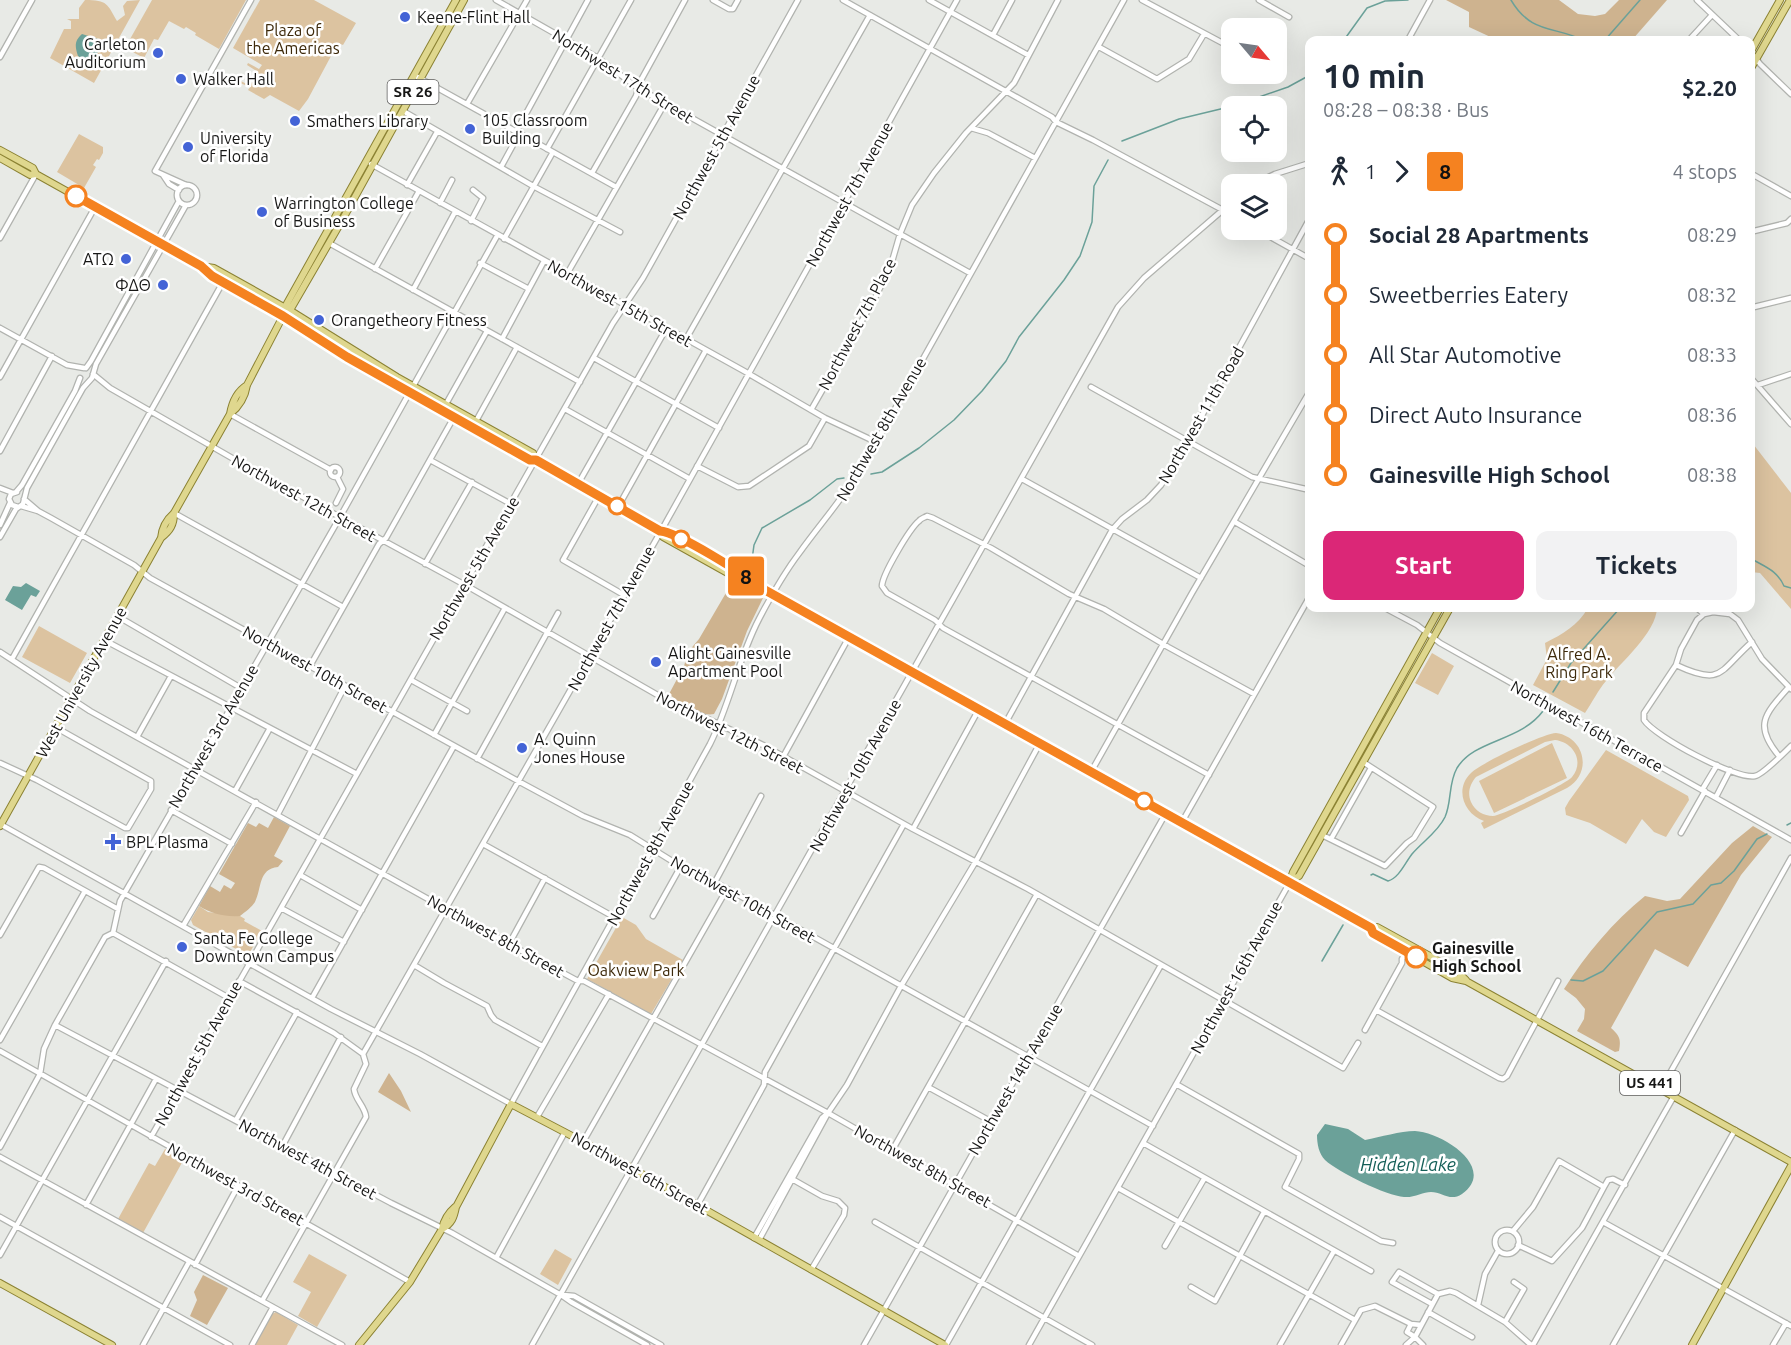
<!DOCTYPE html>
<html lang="en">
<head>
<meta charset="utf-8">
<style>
	body { margin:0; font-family:Ubuntu,sans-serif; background:#f2f2f3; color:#1f2937; height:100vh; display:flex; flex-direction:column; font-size:22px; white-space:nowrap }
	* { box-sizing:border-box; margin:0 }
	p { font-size:20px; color:#747a83 }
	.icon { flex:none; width:33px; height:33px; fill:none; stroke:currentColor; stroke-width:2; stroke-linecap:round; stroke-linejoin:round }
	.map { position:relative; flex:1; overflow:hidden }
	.sheet { position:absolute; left:1305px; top:36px; width:450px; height:576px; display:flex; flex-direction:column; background:#fff; border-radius:12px; box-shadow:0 6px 24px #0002 }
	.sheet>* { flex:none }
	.badge { padding:0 12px; border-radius:4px; font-size:21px; line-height:39px }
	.needle { width:39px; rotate:119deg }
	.fabs { position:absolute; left:1221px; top:18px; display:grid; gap:12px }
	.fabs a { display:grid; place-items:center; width:66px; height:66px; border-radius:12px; background:#fff; box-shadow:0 6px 24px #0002; font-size:30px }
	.map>.badge { position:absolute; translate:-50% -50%; box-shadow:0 0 0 3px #fff }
	.legs { display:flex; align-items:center; gap:9px; height:66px; padding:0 18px; font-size:20px }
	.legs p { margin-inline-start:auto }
	.head { display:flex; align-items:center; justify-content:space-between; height:102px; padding:0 18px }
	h1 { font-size:33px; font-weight:600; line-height:45px }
	.primary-button { display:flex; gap:12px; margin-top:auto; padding:12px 18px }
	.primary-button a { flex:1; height:69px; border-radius:12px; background:#db2777; color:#fff; font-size:24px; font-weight:600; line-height:69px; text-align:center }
	.primary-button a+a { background:#f2f2f3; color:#1f2937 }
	ul { padding:0 18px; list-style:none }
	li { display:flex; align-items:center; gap:21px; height:60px; font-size:22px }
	li i { display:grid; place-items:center; width:9px; height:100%; margin:0 8px; background:currentColor }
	li i::after { content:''; width:15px; height:15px; margin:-8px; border:4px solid; border-radius:50%; background:#fff }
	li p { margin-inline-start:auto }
	li:first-child i { background:linear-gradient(#0000 50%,currentColor 0) }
	li:last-child i { background:linear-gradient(currentColor 50%,#0000 0) }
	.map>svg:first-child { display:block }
</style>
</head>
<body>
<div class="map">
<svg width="1791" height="1345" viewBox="0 0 1791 1345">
	<rect width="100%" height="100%" fill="#e8eae6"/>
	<path fill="#dcc3a0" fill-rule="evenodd" d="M85,0c23,0 22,4 32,21l8,-6 -2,-9 4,-5 13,-1 -46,83 -44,-25 14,-29h7v-8l-4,-2h12v-11z
		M152,0h94l-27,49 -24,-14 1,-2 -10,-6 -2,2 -15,-8 -11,19 -4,-1 -10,19 -19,-10z
		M260,0h54l42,23 -13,22 -5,-2 -30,56 -9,12 -29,-16 -6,4 -16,-9 2,-3 -10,-4 1,-2 9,5 8,-14 -11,-7 1,-2 11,6 3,-4 -29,-17z
		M79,134l24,13v6l-4,7 -2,-1 -4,6 3,2 -12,21 -27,-16z
		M1750,440l41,53v116l-31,-36 -9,-1z
		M1588,608h69c-1,25 -36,54 -51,73 -8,9 -14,22 -21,32l-52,-28 14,-26 -2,-16c18,-9 33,-18 43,-35z
		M39,626l48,27 -17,30 -48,-26z
		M1432,653l22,13 -16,29 -23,-12z
		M1556,733c29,4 37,40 11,55l-83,41 -3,-6 3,-2c-20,-7 -30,-32 -13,-48 10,-10 71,-39 85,-40zM1555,740c18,2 30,21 17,37 -6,7 -69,38 -79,39 -9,0 -18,-5 -22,-14 -4,-9 -1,-18 5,-25l69,-35z
		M1552,743l15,35 -73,35 -15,-32z
		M1606,750l82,46 1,4 -23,37 -12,-5 -12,-13 -16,25 -36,-21 -24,-8 -1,-7 4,-7z
		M199,906l9,6 32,4 5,3 -1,2 18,10 -13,23h-4l-52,-29 -2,-5z
		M622,917l14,8 10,14 37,21 -32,54 -64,-35z
		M165,1149l19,10 -41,74 -25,-14 31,-56 6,3z
		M555,1249l17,10 -14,26 -18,-11z
		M309,1254l38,21 -30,52 -19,-11 13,-24 -18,-10z
		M276,1312l22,13 -11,20h-32l17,-31z"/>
	<path fill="#ceb38f" d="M1446,0h113l19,14 17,2 10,-2 14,-14h48l-35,40h-135l-28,-13v-15z
		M730,586l8,5 4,-4 21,11 -16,33 -25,68 -8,15c-14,3 -34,-11 -45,-20l15,-28 4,-14 11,-13z
		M274,817l16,9 -16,30 9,5 -5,6c-20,2 -16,21 -23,35 -3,5 -10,10 -15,14 -15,1 -28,-2 -41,-10l11,-20 10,6 4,-7 7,4 4,-6 -16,-9 29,-51 8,4 3,-4 9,5z
		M1753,826l19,11 -31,38 -53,92 -33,-18 -44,79c9,8 10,11 8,23l-4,1 -38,-21 7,-12 1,-10 -9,-11 -12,-9c22,-35 49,-67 81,-93l22,5 13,-2 52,-56z
		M389,1073l12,18 10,21 -33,-20z
		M203,1275l25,13 -21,37 -17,-9 7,-16 -3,-8z"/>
	<path fill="#6ba199" d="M82,34l16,5 3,6 -5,11 -10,5 -8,-5c-3,-9 -4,-15 4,-22z
		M26,583l14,8 -4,6 -5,-2 -9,15 -17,-10 8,-14 8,1z
		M1325,1124l23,5 17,11c16,-3 35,-9 50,-9 27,1 83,37 47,63 -12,8 -20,-2 -31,-2 -8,0 -17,6 -27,5 -17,-1 -66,-25 -79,-37 -6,-6 -8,-16 -8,-25z"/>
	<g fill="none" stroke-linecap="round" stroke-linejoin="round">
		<path stroke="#6ba199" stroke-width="1.5" d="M1511,0c20,34 43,26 72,40
			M1344,40l23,-32 18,-7 23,-1
			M1605,40l35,-40
			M1122,141l57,-22 54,-13 55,-19 22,-12
			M871,474l11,-2 37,-24 35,-28 28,-29 24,-30 13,-24 45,-57 16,-24 12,-34 2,-36 14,-26
			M1750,558c15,9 27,12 34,28l7,2
			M751,567l3,-22 8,-17 48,-28 27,-21 7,-1
			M1553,692l18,-29 49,-55
			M1787,825l4,-2
			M1371,875l2,-1 15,7c11,-3 17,-18 24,-27 10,-12 26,-22 33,-37 7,-16 3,-33 12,-49 18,-29 63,-26 86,-57
			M1322,961l21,-36
			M1571,980l12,1 20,-10 54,-59 36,-8 18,-19 10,-2 13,-12 23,-32 10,-5"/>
		<g stroke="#b1b3af" stroke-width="7">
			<path id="minor" d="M496,0l102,58 40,30 332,185
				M713,0l16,9h4l5,-9
				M843,0l209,117 4,5 37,18 139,75
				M929,0l99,55
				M1142,0l90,48
				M1259,0l30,17
				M1697,0l42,40
				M993,35l19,-35
				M1408,40l22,-40
				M1689,40l23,-25
				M1099,47l58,32 32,-20 15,-25
				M1750,51l10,13 31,30
				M0,57l32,-57
				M414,75l202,112
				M467,104l60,-104
				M403,111l130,75 87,46
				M971,128l17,5 47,25
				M516,132l72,-132
				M547,149l84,-149
				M371,164l373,207 81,47 51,24
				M501,167l18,-33
				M592,173l44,-77 4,-14 45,-82
				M1750,173l41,23
				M163,175l6,9 10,6
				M1254,184l21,-10 35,-11
				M177 195a10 10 0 1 1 20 0a10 10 0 1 1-20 0Z
				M186,185l-31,-14 96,-171
				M407,185l30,-53
				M440,203l12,-23
				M471,221l12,-23 -10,-8
				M1258,230l52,29
				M1750,232l37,-9 4,-4
				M0,238l36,-64
				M504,239l49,-87
				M329,243l251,139
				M480,263l49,26
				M375,269l44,-78
				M567,274l98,-171
				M413,290l42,-78
				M1750,308l41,-10
				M0,328l67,37 17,3
				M502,339l42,-78
				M686,339l184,-324
				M594,358l125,70
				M86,368l5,-7 88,-160
				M93,374l17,14 136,78 221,120 194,111 102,48 150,84 115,60 315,179 15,-25
				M0,377l95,-170
				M1750,377l41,47
				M1758,385l33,-11
				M1091,387l161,90 58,13
				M446,404l41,-73
				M565,409l125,70
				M811,410l65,-114 15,-31 9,-31 12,-29 22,-32 32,-40 48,-50 44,-83
				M230,414l101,56
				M476,421l41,-74
				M0,451l52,-95
				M430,460l81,44
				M697,466l41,21 11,-1 60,-40 16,-28
				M330 472a5 5 0 1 1 10 0a5 5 0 1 1-10 0Z
				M1022,479l179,99
				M578,484l88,-155
				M0,488l13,5
				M16,492l6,-7 53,-94 5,-13
				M17,492l-6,2 -2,5 3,6 6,2
				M599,496l-36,64 61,35
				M24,499l14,12
				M336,503l7,-14 -6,-12
				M21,506l17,5 13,7 83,47 16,13 368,203 65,35 47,19 42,26 43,21 438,244
				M618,507l88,-157
				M174,513l169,94
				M1235,522l75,44
				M0,525l10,-22
				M0,537l16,-28 7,-5 4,-16 56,-100 9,-10 4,-14 90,-159
				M425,564l47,-82
				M1385,608l32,17 23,18 351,197
				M1529,608h16
				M1697,608l7,6
				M117,616l124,72
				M104,640l253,134
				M0,652l90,59 419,233 69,37h6l244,132 251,143
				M12,659l211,-377
				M1676,665c47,22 43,6 76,-23
				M310,666l69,-122 7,-6 68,-121
				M411,680l56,31
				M1791,689l-29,-30 -24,-39 -8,-6 -17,-2 -9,2 -7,6 -16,29 -5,16 -32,48v7c10,16 92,60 111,56 7,-1 30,-24 36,-30
				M1005,724l107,-194 10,-11 25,-19 14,-15 27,-44 122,-223
				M434,735l71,-127
				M137,737l34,-61
				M1779,756c-26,-31 -14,-42 10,-69
				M783,757l66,-120
				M477,759l81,-146
				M0,763l37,17 88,48h3l23,-39v-8l-96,-54
				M1091,772l101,-179 118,-202
				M1209,775l-266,-147 -8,-8 -48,-27 -5,-7c0,-11 28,-58 37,-65 2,-3 5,-3 8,-5l6,2 58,30 78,46 35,15 64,38 86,47
				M1702,790l15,-25
				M235,791l35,-63
				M1716,797l14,-27
				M171,810l61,34
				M278,814l67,-128
				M1182,822l128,-226
				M0,824l331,185 89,45 91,50 199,-360c20,-40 28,-85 49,-125 12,-23 25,-46 41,-67 21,-29 44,-55 63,-86l261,-466
				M913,829l66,-120
				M1681,833l24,-42
				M1322,835l63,31 22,-23 7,-5 19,-31 -70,-45
				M1331,839l40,-71
				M483,844l131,73
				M300,875l62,35
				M715,882l46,-86
				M281,908l63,34
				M653,916l28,-50
				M183,926l73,-124
				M113,933l7,-32 220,-384 157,-281
				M113,933l116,65
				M0,935l39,-68 5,1 74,41
				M509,944l36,-66
				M414,965l30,18 43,23 4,9 4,5 47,26
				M239,981l95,52 29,21
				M312,998l142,-252
				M1376,1010l123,68 4,1 4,-3 51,-95
				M55,1025l336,178 61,30 109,62 10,7 76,43
				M1365,1030l37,-67v-4l4,-7
				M0,1040l85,-149
				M0,1051l410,231
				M1176,1084l123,70v5l-14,28 96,54 12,2
				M928,1087l64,35
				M1661,1089l130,-231
				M537,1117l72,-123
				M236,1120l61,-108
				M151,1137l462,-814 30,-45 155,-278
				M583,1142l144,-253
				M1143,1143l228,128
				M283,1145l58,-108
				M0,1147l40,-73 4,-25 11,-24 50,-88 8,-4
				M893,1149l144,-255
				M0,1157l342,188
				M792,1179l30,17 16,5 7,7 -1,7 -33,55
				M1118,1188l237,132
				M86,1205l70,-126
				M697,1206l67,-121 1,-13 25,-45 114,-203
				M0,1217l230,128
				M875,1222l217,123
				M1603,1222l188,104
				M1495 1242a12 12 0 1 1 24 0a12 12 0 1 1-24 0Z
				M1513,1231l20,-24 26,-46 45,26 4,-7 5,-1 12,6
				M754,1238l68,-120 6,-5 19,-28 54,-99 75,-125 64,-118
				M759,1240l69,-127
				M1518,1245l34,16 30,-33 22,-41
				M1165,1246l39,-67
				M0,1255l166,-294
				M496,1258l69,-126
				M195,1265l43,-79
				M1191,1287l24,14 49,-89
				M563,1295l11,1 87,49
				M262,1301l104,-184c-1,-11 -11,-17 -12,-28l12,-25 -3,-10 302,-530 292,-524
				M1432,1304l-40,-22 7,-10 39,22
				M1478,1305l7,-31 13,-23
				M1428,1312l44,25
				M1505,1322l19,-33 -10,-7
				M1421,1325l-10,-1 -4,8 8,5 23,-43 12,-3 6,2 49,29 26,23
				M143,1345l46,-83
				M252,1345l21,-38
				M532,1345l586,-1038 26,-29 88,-76
				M864,1345l302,-532
				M946,1345l215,-380
				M1029,1345l261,-463
				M1280,1345l54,-94
				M1341,1345l20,-35 14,-4 36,18
				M1406,1345l9,-8 8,8
				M1533,1345l141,-249
				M1613,1345l122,-215
				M1773,1345l13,-22"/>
		</g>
		<g stroke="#8b8233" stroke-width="8">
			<path id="major" d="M1750,53l30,-53
				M1750,70l40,-70
				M0,150l33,18 3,6 165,92 11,10 71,40 64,41 182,103h7l124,71h7l81,46 15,12
				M0,158l30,17 6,-1
				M201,266l13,2 77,43 106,66 136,76 3,7
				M289,312l51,-88 124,-224
				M230,414c10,-8 15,-17 17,-29l36,-69 2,-9 171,-307
				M660,531l3,6 77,43 17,7
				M161,538c9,-7 13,-13 13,-25
				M783,600l588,328 2,5 79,45 14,3 325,181
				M0,826l161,-288c1,-11 5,-18 13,-25l56,-99c2,-12 6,-22 17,-29
				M1290,881l3,-9 147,-264
				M1290,882l9,-6 151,-268
				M1371,928l6,-1 80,44 9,9
				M442,1229c10,-5 12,-12 14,-22l55,-103 101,53 333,188
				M0,1283l112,62
				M359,1345l51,-63 32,-53c2,-10 6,-16 13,-22
				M1692,1345l99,-179"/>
		</g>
		<use href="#minor" stroke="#fff" stroke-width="4.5"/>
		<use href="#major" stroke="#dfd78e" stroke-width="6"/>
		<g stroke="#8b8233" stroke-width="8" stroke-linecap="butt">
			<path id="major-bridge" d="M763,589l20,11"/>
		</g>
		<use href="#major-bridge" stroke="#dfd78e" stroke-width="6"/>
	</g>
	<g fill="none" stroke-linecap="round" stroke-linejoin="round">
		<g stroke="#fff" stroke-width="14">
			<path id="line-1" d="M76,196l125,70 11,10 71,40 64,41 183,103h6l124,71c18,1 87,45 103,58l608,339 2,5 43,24"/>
		</g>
		<use href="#line-1" stroke="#f58220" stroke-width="9"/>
	</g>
	<g fill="#4363d6" stroke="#fff" stroke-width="2">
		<circle cx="405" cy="17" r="6"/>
		<circle cx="158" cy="53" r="6"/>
		<circle cx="181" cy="79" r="6"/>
		<circle cx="295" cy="121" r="6"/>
		<circle cx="470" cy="129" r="6"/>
		<circle cx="188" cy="147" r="6"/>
		<circle cx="262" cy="212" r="6"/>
		<circle cx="126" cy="259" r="6"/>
		<circle cx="163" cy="285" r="6"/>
		<circle cx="319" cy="320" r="6"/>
		<circle cx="656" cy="662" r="6"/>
		<circle cx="522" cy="748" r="6"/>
		<path d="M110 833h6v6h6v6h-6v6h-6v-6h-6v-6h6z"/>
		<circle cx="182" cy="947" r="6"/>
	</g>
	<g fill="#fff" stroke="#f58220" stroke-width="3">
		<circle cx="76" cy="196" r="10"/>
		<circle cx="617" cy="506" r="8"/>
		<circle cx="681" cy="539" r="8"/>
		<circle cx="1144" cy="801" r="8"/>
		<circle cx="1416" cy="957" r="10"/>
	</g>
	<g text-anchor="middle" stroke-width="5" stroke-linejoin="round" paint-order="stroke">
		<g fill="#fff" stroke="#5d5d5c" stroke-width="1.5">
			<rect x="387.5" y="80" width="51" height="24" rx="4.5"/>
			<rect x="1620" y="1071" width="60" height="24" rx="4.5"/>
		</g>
		<g font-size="15" font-weight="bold" fill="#171716">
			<text x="413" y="97">SR 26</text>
			<text x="1650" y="1088">US 441</text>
		</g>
		<g font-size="16" fill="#171716" stroke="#fff" text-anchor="start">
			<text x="417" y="23">Keene-Flint Hall</text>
			<text x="146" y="50" text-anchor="end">Carleton<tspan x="146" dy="18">Auditorium</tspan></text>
			<text x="193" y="85">Walker Hall</text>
			<text x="482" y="126">105 Classroom<tspan x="482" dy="18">Building</tspan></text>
			<text x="307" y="127">Smathers Library</text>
			<text x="200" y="144">University<tspan x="200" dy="18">of Florida</tspan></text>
			<text x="274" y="209">Warrington College<tspan x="274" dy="18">of Business</tspan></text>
			<text x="114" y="265" text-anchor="end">ΑΤΩ</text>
			<text x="151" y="291" text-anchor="end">ΦΔΘ</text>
			<text x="331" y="326">Orangetheory Fitness</text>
			<text x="668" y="659">Alight Gainesville<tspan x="668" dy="18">Apartment Pool</tspan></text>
			<text x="534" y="745">A. Quinn<tspan x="534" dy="18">Jones House</tspan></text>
			<text x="126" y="848">BPL Plasma</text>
			<text x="194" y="944">Santa Fe College<tspan x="194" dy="18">Downtown Campus</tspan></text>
		</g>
		<g font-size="16" fill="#3d290a" stroke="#fff">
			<text x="293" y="36">Plaza of<tspan x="293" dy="18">the Americas</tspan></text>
			<text x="1579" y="660">Alfred A.<tspan x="1579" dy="18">Ring Park</tspan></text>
			<text x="636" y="976">Oakview Park</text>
		</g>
		<g font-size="16" fill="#171716" stroke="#fff">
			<text transform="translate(623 76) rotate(32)" y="6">Northwest 17th Street</text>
			<text transform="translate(716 147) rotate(-61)" y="6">Northwest 5th Avenue</text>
			<text transform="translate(849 194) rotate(-61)" y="6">Northwest 7th Avenue</text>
			<text transform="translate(620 303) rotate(29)" y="6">Northwest 15th Street</text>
			<text transform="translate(857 324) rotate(-62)" y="6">Northwest 7th Place</text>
			<text transform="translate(1201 415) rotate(-60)" y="6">Northwest 11th Road</text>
			<text transform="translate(881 429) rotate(-60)" y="6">Northwest 8th Avenue</text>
			<text transform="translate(304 498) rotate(29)" y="6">Northwest 12th Street</text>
			<text transform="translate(474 568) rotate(-60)" y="6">Northwest 5th Avenue</text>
			<text transform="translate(611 618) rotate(-61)" y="6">Northwest 7th Avenue</text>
			<text transform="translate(315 669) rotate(29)" y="6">Northwest 10th Street</text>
			<text transform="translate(81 682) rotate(-61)" y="6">West University Avenue</text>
			<text transform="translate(1587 726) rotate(29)" y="6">Northwest 16th Terrace</text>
			<text transform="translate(730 732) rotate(27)" y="6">Northwest 12th Street</text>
			<text transform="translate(213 736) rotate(-60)" y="6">Northwest 3rd Avenue</text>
			<text transform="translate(855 775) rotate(-61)" y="6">Northwest 10th Avenue</text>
			<text transform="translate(650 853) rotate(-61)" y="6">Northwest 8th Avenue</text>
			<text transform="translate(743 899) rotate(29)" y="6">Northwest 10th Street</text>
			<text transform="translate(496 936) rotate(29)" y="6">Northwest 8th Street</text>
			<text transform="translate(1236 977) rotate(-61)" y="6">Northwest 16th Avenue</text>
			<text transform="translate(198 1053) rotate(-61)" y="6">Northwest 5th Avenue</text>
			<text transform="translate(1015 1079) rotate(-60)" y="6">Northwest 14th Avenue</text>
			<text transform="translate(308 1159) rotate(28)" y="6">Northwest 4th Street</text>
			<text transform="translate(923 1166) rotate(29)" y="6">Northwest 8th Street</text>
			<text transform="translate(640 1173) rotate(29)" y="6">Northwest 6th Street</text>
			<text transform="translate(236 1184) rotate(29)" y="6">Northwest 3rd Street</text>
		</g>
		<g font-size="16" font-weight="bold" fill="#171716" stroke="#fff" text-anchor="start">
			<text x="1432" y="954">Gainesville<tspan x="1432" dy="18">High School</tspan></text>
		</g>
		<g font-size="18" font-style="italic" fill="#145f58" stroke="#fff">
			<text x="1408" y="1171">Hidden Lake</text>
		</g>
	</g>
</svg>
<div class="fabs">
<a><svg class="needle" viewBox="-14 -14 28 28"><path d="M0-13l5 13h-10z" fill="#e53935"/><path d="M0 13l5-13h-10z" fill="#747a83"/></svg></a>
<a><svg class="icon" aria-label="locate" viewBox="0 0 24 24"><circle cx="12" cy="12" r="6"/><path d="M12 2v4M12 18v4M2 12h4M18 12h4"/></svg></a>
<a><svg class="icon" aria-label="layers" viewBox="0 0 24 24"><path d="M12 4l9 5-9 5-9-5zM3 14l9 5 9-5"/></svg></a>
</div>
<b class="badge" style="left:746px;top:576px;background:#f58220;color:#111">8</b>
<section class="sheet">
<div class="head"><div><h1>10 min</h1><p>08:28 – 08:38 · Bus</p></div><b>$2.20</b></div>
<div class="legs"><svg class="icon" aria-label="walk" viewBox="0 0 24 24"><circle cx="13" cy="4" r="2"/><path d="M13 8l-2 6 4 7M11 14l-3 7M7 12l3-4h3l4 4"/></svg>1<svg class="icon" aria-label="forward" viewBox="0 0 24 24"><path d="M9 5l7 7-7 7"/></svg><b class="badge" style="background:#f58220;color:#111">8</b><p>4 stops</p></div>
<ul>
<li><i style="color:#f58220"></i><b>Social 28 Apartments</b><p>08:29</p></li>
<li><i style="color:#f58220"></i><span>Sweetberries Eatery</span><p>08:32</p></li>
<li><i style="color:#f58220"></i><span>All Star Automotive</span><p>08:33</p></li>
<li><i style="color:#f58220"></i><span>Direct Auto Insurance</span><p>08:36</p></li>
<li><i style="color:#f58220"></i><b>Gainesville High School</b><p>08:38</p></li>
</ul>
<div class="primary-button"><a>Start</a><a>Tickets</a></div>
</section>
</div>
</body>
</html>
